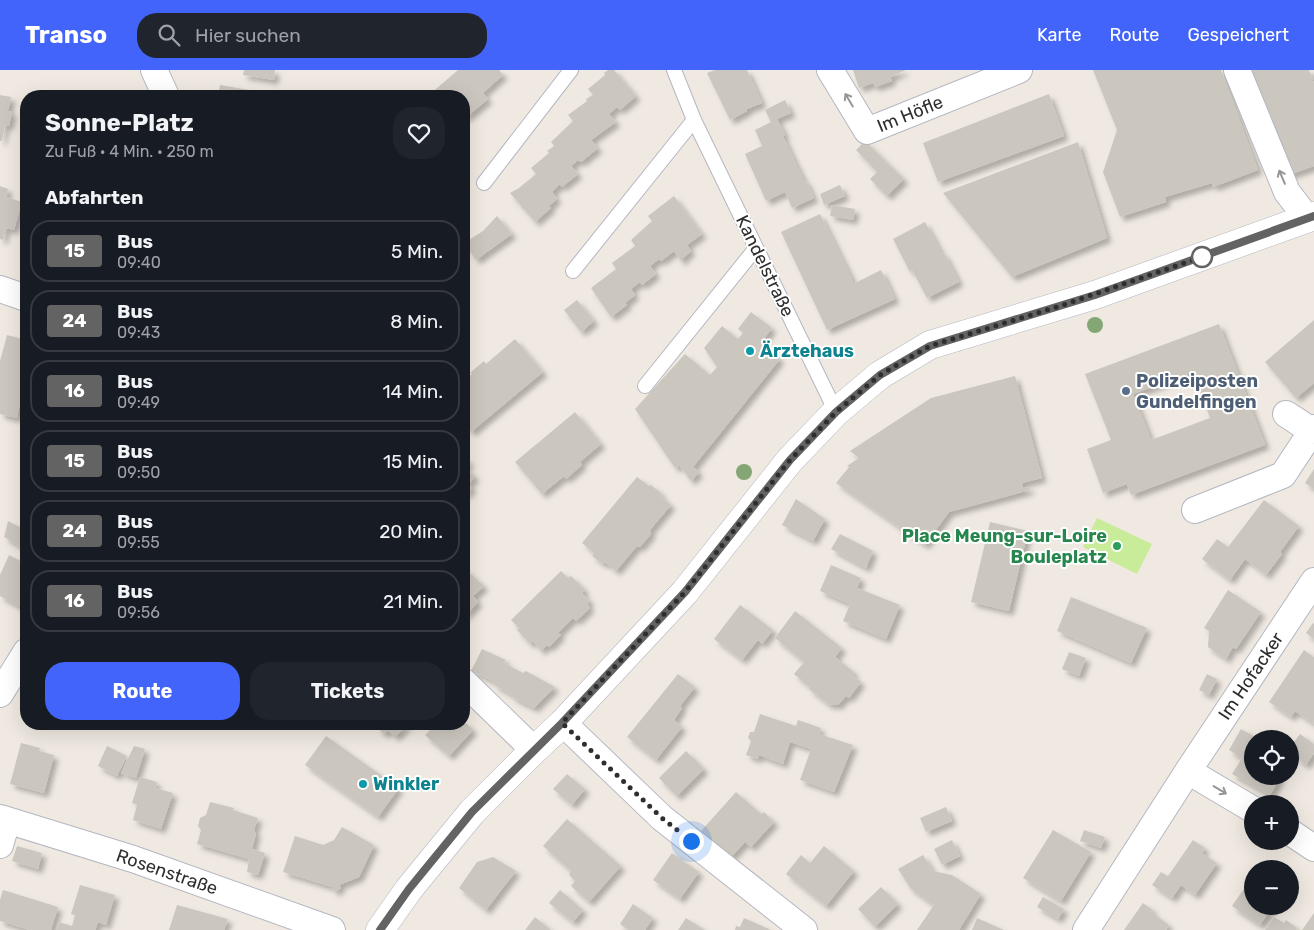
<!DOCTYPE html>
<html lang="de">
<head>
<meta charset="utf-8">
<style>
	body { margin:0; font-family:Rubik,sans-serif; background:#20242c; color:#f1f3f6; height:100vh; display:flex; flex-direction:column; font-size:19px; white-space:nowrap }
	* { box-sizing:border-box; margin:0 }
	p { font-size:16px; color:#9ea1a6 }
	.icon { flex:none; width:28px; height:28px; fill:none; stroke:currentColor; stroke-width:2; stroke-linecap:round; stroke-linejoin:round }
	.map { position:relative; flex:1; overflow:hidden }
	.panel { position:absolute; left:20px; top:20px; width:450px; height:640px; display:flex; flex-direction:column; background:#171b24; border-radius:20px; box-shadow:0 5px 20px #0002 }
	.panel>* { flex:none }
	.badge { padding:0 10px; border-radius:4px; font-size:18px; line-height:32px }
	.buttons { position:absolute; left:1244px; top:660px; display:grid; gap:10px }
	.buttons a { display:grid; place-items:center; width:55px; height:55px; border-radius:50%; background:#171b24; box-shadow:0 5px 20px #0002; font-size:25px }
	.you { position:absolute; width:25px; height:25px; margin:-12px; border:4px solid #fff; border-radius:50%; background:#1a73e8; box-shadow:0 0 0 8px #1a73e833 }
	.map>.badge { position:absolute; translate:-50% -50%; box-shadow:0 0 0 2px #fff }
	h2 { padding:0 25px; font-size:19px; line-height:45px }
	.round { display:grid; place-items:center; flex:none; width:52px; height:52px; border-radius:20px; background:#20242c }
	.headline { display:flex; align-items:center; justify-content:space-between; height:85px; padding:0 25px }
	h1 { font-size:24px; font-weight:700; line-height:38px }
	.primary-button { display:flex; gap:10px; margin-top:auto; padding:10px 25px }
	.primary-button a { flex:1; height:58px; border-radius:20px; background:#4264fb; color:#fff; font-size:20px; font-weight:700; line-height:58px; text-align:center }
	.primary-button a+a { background:#20242c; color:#f1f3f6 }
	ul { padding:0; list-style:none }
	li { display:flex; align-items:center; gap:15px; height:62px; margin:0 10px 8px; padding:0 15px; border:2px solid #363941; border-radius:20px }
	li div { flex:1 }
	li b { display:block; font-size:19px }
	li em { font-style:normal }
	li .badge { min-width:55px; font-weight:700; text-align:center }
	header { display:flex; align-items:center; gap:30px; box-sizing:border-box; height:70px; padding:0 25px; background:#4264fb; color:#fff }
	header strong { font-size:24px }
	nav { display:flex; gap:28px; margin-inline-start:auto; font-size:18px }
	.search { width:350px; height:45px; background:#20242c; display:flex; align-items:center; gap:12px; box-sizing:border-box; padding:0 18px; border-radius:20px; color:#9ea1a6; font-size:19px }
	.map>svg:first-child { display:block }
</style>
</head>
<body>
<header>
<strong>Transo</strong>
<div class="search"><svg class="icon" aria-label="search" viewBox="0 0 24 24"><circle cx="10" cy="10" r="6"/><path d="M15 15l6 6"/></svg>Hier suchen</div>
<nav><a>Karte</a><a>Route</a><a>Gespeichert</a></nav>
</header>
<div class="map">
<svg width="1314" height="860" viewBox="0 0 1314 860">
	<defs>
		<filter id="shadow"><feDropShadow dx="4.5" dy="4.5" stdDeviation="2.5" flood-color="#0004"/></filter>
	</defs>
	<rect width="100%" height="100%" fill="#efe9e1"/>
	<path fill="#c9ec9a" d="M1097,448l55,26 -15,30 -54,-27z"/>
	<path fill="#cbc7bf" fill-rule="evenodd" filter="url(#shadow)" d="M244,0h31l-1,10 -31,-5z
		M458,0h41l4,5 -20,18 5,6 -24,20v-23h-34l-1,-1z
		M608,0h6l22,26 -16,14 -3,-3 -8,7 7,8 -25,18 7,8 -17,14 -3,-2 -7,6 7,8 -16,13 -2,-3 -8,8 5,7 -8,7 2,2 -16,14 -25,-29 9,-5 17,-14 -5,-6 18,-15 -2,-2 7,-5 -3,-4 22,-21 -5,-6 19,-14 -1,-2 7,-4 -5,-6 17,-14 -1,-2z
		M715,0h32l15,33 -15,6v2l-17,9 -23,-47z
		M853,0h53l-16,7 2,4 -17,6 -2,-4 -14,5z
		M1093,0h128l37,100 -45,17 -1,-4 -47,14 1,5 -46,15 -17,-45 14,-42z
		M1245,0h64l5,14v82l-28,10z
		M220,15l35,6 -1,5h-36z
		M1049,24l15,42 -126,46 -15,-39z
		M0,25l11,2 -3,14 4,1 -3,14 -4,-1 -3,16h-2z
		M785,30l6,13 -14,6 8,16 -2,1 11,24 11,22 1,-1 8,17 -22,10 -7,-16 -19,9 -21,-47 17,-8 -7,-16 16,-8 -6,-12z
		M24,55h2v17h-6z
		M865,71l39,38 -17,17 -17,-17 7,-7 -21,-22z
		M1078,72l29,96 -95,39 -69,-84z
		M840,115l5,11 -21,9 -4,-11z
		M0,116l8,3 -2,8 16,5 -8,28 -8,-2 -3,12 -3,-1z
		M674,126l28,38 -15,11 4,6 -8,7v3h-2l-7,-10 -13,10 -2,-2 -9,7 6,8 -14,11 -2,-3 -9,7 4,6 -10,8 2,2 -16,12 -20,-29 25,-19 -4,-6 23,-17 -4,-6 21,-19 -4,-5z
		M832,135l23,4 -2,11 -23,-4z
		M820,144l31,63 2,7 28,-14 14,29 -68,31 -46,-98z
		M497,146l15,18 -36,26 -12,-17 19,-12z
		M925,152l17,32 2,-1 15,29 -32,16 -15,-28 -2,2 -17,-33z
		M577,230l17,21 -13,11 -17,-22z
		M751,242l21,16 -11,15 19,16 -87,108 6,5 -8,9 -12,-16 -4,3 -40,-59 50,-55 25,21 7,-8 -13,-19 18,-22 16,13 5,-6 -5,-4z
		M1314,250v63l-18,15 -31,-36z
		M1219,254l46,121 -134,50 -4,-11 -24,9 -16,-44 24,-9 -26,-66zM1193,302l17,46 -59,22 -18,-46z
		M7,265l19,5v12l-5,20 5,1v30h-6l-3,15 -17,-4v-53z
		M515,269l28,33 -72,60 -7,-9v-42l8,-7 -2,-1 14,-12 2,3z
		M1015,306l27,102 -20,5 1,5 6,-1 1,3 -81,22 -24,33 -89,-62 13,-16 -2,-1 12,-8 -9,-7 81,-53z
		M575,342l26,32 -21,18 2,3 -16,14 -2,-3 -22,18 -27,-32z
		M464,386l6,7 -5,4 10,10 -7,7 4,4 -8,8z
		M1314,399v20l-9,-6z
		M637,407l12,9 2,-1 10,8 -1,2 11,10 -21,25 1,4 -11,13 -3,-1 -21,25 -11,-9 -2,2 -11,-8 2,-3 -12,-10z
		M796,429l29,20 -12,22 -31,-16z
		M1264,430l35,26 -19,26 2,2 -16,21 -21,-16 -15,21 -28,-21 15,-20 11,8z
		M26,449v31l-22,-13 4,-16 13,7z
		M990,452l38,9 -19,80 -38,-9z
		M840,464l33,17 -7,17 -35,-19z
		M9,485l17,9v27l-7,15 -19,-10v-21z
		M831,495l30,13 -4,10 43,17 -14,34 -43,-18 7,-17 -30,-13z
		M464,498l20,18 -11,10 5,6 -14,15z
		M561,501l7,7 3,-2 14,14 -3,3 8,8 -3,3 3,4 -14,13 -3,-3 -15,15 3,2 -12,12 -2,-2 -6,6 -8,-10 -3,3 -13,-14 2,-2 -8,-8z
		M1228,520l33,22 -25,37 -3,-2 -7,12 -18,-12 1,-16 -5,-3z
		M1071,527l76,31 -16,35 -74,-32z
		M740,535l33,25 -11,14 -4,-4 -16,20 -28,-21z
		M795,541l47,37 -7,9 19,15 -2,3 9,7 -12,16 -3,-2 -8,9 -10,-1 -19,-15 1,-2 -16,-13 10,-12 -29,-24z
		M1313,553l1,1v15l-8,-6z
		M482,579l24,11 -2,3 19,10 3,-2 29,16 -21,21 -22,-11v-2l-18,-10 1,-3 -24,-11z
		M1304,580l10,7v67l-19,-13 -4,6 -22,-15z
		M1069,582l17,6 -7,18 -17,-7z
		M678,604l17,13 -15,19 2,2 -8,12 8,7 -26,33 -29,-23z
		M1207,604l10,5 -8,16 -10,-5z
		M760,644l36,12 2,-6 23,8 -2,6 34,11 -19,47 -34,-12 11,-31 -21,-7 -7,22 -24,-9 -1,4 -12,-4 5,-14 -3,-3 2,-6h4z
		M464,651l9,9 -24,26 -24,-21 11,-11h28z
		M380,654h28l-13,13 -7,-7 -4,4 -7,-7z
		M1241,659l18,10h-7v37h29l-11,19 -38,-21 10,-16 -13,-8z
		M1300,664l14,10v9l-8,12 -10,-7 3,-6 -8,-6z
		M326,666l73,52 -21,29 -73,-52z
		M21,673l19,5 -1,3 15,4 -10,38 -34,-9z
		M107,676l20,10 -10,20 -19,-10z
		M134,676l11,3 -9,29 -15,-5z
		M686,681l18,18 -27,27 -18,-18z
		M567,704l18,15 -13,16 -19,-16z
		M140,707l17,5 -2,6 18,5 -12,36 -28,-9 4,-15 -5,-2z
		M736,722l25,22 3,-2 10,10 -23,25 -6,-5 -14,15 -30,-26z
		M210,732l24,6 -1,2 25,8 -4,12 2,4 -4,15 13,4 -7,22 -11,-3 2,-13 -52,-15 4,-14 -3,-4 2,-8 6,-3z
		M946,737l6,14 -26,11 -6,-14z
		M567,749l54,47 -32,36 -18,-16 4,-5 -6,-6 2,-4 -28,-25z
		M342,757l32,18 -15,32 -20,8 2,3 -7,4 -2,-5 -49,-15 12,-36 28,9 11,-5z
		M1053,760l38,22 -30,49 -38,-23z
		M1084,760l21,7 -4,11 -21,-7z
		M952,770l8,16 -18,9 -8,-16z
		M1193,770l12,8 -3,5 15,10 -22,32 -14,-10 -9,13 -20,-13 9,-13 7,4z
		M17,776l25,7 -4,16 -26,-8z
		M824,776l30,25 -28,35 -40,-32 15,-19 9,8z
		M672,783l27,19 -19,27 -27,-19z
		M923,785l10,16 19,4 29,19 -22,36h-42l17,-25 -23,-16 -13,-20z
		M493,787l23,14 -30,39 -27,-22 18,-26z
		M1252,807v29h21l-13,19 -28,-19z
		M80,815l35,10 -9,30 -8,-3 -3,8h-39l3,-8 13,4 3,-11 -4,-1z
		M881,817l17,17 -23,23 -17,-18z
		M3,820l55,17 -7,23h-21l-30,-9v-21z
		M560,820l23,20 -10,12 -24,-19z
		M1043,827l21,12 -6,10 -21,-12z
		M1143,833l10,7 -2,2 18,13 -3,5h-42z
		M633,834l20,14 -8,12h-17l-8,-6z
		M177,835l51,14 -4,11h-55z
		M1314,843v17h-12z
		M535,847l16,13h-26z
		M1274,847l10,6 2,-3 11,8 -1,2h-31z
		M686,848l19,12h-27z
		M744,848l27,12h-36l1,-4 4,1z
		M977,848l27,12h-32z"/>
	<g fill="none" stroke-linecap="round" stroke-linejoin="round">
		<g stroke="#b4b7c1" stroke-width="16">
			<path id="lane" d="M674,0l20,50 142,292
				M484,113l87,-113
				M573,201l121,-151
				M645,316l111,-138"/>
		</g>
		<g stroke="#b4b7c1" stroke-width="28">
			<path id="street" d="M154,0l12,26
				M830,0l37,61 152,-61
				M1237,0l50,122 20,26
				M0,219l26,9
				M1286,344l26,17
				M1195,440l88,-35 31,-47
				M464,612l70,68
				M0,624l26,-42
				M563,653l99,95 142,112
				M1188,701l64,38
				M0,748l133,41 199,71
				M1290,762l24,16
				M0,775l7,-24
				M1086,860l102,-159 126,-190"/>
		</g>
		<g stroke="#b4b7c1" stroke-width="29">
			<path id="secondary" d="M380,860l29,-41 63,-77 62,-62 29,-27 122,-131 105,-132 46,-48 44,-37 50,-30 165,-50 219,-79"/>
		</g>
		<use href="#lane" stroke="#fff" stroke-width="14"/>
		<use href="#street" stroke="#fff" stroke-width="26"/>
		<use href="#secondary" stroke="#fff" stroke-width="28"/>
	</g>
	<g fill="#84a574">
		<circle cx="1095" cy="255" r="8"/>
		<circle cx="744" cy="402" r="8"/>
	</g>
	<defs><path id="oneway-shaft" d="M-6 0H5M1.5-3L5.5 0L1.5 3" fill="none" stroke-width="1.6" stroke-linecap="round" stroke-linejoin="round" transform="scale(1.25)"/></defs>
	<g stroke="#969696">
		<use href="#oneway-shaft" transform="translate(849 30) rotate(-121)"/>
		<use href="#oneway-shaft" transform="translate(1282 107) rotate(-113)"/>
		<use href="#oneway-shaft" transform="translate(1220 720) rotate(31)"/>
	</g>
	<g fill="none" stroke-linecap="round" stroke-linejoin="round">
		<g stroke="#fff" stroke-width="11">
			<path id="line" d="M380,860l29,-41 63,-77 90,-89 123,-131 105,-132 46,-48 44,-37 50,-29 165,-51 219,-79"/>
		</g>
		<use href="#line" stroke="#646363" stroke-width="8"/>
		<path stroke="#2e2e2e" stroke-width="5" stroke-dasharray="0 9" d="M691,771l-29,-23 -100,-95 123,-131 105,-132 46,-48 44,-37 50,-29 130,-40 142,-49"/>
	</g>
	<circle fill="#fff" stroke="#646363" stroke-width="2.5" cx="1202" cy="187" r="10"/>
	<g fill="#0f9aa8" stroke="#fff" stroke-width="2">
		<circle cx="750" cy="281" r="5"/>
		<circle cx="363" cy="714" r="5"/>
	</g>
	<circle fill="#5c6f8a" stroke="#fff" stroke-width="2" cx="1126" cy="321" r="5"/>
	<circle fill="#2e9e5b" stroke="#fff" stroke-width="2" cx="1117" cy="476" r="5"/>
	<g text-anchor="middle" stroke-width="4" stroke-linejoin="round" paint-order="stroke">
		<g font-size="18" fill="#2e2e2e" stroke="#fff">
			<text transform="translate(910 44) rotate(-22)" y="6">Im Höfle</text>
			<text transform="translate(765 196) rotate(64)" y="6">Kandelstraße</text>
			<text transform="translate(1251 606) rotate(-56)" y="6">Im Hofacker</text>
			<text transform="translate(167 802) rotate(19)" y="6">Rosenstraße</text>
		</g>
		<g font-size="18" font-weight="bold" fill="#0d838f" stroke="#fff" text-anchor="start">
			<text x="760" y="287">Ärztehaus</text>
			<text x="373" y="720">Winkler</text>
		</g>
		<g font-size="18" font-weight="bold" fill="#4e5e75" stroke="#fff" text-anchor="start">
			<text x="1136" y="317">Polizeiposten<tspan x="1136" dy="21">Gundelfingen</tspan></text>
		</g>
		<g font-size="18" font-weight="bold" fill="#27864d" stroke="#fff" text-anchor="end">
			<text x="1107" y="472">Place Meung-sur-Loire<tspan x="1107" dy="21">Bouleplatz</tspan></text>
		</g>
	</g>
</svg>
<div class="buttons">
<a><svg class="icon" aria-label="locate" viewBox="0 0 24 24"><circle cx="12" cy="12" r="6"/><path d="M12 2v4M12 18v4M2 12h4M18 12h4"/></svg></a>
<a>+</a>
<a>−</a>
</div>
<div class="you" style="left:691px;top:771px"></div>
<section class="panel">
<div class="headline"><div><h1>Sonne-Platz</h1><p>Zu Fuß · 4 Min. · 250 m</p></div><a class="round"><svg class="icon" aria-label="heart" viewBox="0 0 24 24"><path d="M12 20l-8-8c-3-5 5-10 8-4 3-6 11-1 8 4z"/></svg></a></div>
<h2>Abfahrten</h2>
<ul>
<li><span class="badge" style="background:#646363;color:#fff">15</span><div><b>Bus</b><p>09:40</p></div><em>5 Min.</em></li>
<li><span class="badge" style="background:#646363;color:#fff">24</span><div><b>Bus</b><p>09:43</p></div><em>8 Min.</em></li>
<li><span class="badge" style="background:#646363;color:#fff">16</span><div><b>Bus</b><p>09:49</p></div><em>14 Min.</em></li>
<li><span class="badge" style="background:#646363;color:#fff">15</span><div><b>Bus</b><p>09:50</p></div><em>15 Min.</em></li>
<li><span class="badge" style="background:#646363;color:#fff">24</span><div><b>Bus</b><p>09:55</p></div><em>20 Min.</em></li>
<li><span class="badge" style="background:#646363;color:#fff">16</span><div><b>Bus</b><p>09:56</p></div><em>21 Min.</em></li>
</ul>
<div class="primary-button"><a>Route</a><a>Tickets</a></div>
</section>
</div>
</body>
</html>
